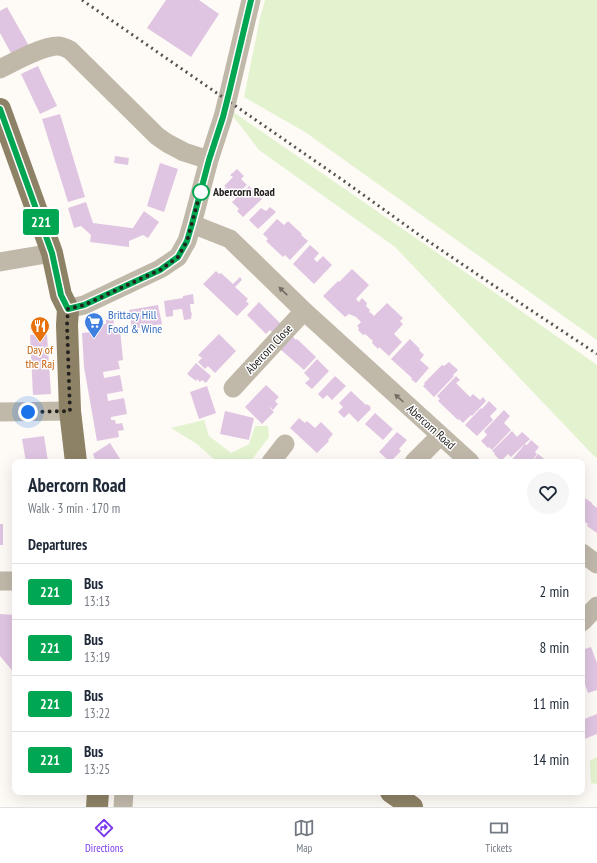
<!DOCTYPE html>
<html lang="en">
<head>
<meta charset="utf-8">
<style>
	body { margin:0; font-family:"PT Sans Narrow",sans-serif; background:#f6f6f7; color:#1f2937; height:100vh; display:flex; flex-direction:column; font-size:15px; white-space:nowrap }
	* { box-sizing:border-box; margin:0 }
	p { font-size:13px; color:#747a83 }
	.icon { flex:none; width:22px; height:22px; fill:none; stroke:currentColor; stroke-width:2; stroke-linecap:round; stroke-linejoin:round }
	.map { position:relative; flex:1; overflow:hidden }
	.sheet { position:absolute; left:12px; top:459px; width:573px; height:336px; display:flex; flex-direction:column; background:#fff; border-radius:8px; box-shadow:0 4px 16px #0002 }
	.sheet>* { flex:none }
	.badge { padding:0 8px; border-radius:3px; font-size:14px; line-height:26px }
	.you { position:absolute; width:20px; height:20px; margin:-10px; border:3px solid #fff; border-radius:50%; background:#1a73e8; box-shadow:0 0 0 6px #1a73e833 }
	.map>.badge { position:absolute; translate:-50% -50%; box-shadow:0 0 0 2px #fff }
	h2 { padding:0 16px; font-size:15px; line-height:36px }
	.round { display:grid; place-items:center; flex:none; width:42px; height:42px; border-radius:21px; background:#f6f6f7 }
	.headline { display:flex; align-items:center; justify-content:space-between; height:68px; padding:0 16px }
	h1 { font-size:19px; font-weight:800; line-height:30px }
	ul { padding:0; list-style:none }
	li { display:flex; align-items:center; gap:12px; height:56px; padding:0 16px; border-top:1px solid #e0e1e3 }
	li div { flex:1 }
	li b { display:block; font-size:15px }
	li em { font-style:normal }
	li .badge { min-width:44px; font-weight:700; text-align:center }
	.tab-bar { display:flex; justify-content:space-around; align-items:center; height:56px; border-top:1px solid #e0e1e3; background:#fff; font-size:11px; color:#747a83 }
	.tab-bar a { display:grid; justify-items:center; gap:2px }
	.tab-bar .active { color:#7c3aed }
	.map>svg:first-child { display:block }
</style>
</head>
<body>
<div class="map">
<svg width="597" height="807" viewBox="0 0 597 807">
	<rect width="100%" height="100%" fill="#fefaf6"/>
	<path fill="#e3f2cf" d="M265,0h332v340l-292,-208 -61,-35 16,-79z
		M226,107l281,194 90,64v93l-4,-3 -198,-208 -136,-97z
		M204,420l5,16 22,17 18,-9 6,-18h13l1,11 -19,25h-33l-20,-18 -26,-16z
		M597,757v27l-6,-1 -1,-22z"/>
	<path fill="#e0c5e2" d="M166,0h33l20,14 -28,43 -44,-29z
		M7,7l22,39 -17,9 -12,-22v-22z
		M38,66l19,40 -17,8 -19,-40z
		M60,114l25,83 -17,5 -26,-83z
		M115,156l14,2 -1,7 -14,-2z
		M160,163l18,6 -14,43 -17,-6z
		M237,169l7,7 -3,3 6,6 -14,13 -9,-9 2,-2 -2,-1 9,-9 -3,-2z
		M249,186l13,13 -19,18 -6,-6 2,-2 -7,-7z
		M86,202l7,21 38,5h2l11,-17 15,11 -11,16 -5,-3 -14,6v6l-39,-5 1,-7 -10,-9 -7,2 -6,-20z
		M270,207l6,5 -18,17 -9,-9 12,-12 5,3z
		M277,219l7,6 4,-4 14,13 -1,1 7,6 -18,19 -5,-5 -2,2 -17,-16 2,-2 -5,-5z
		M310,245l9,8 -5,6 3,3 6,-6 9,9 -18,19 -21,-20z
		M352,269l17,16 -13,14 3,3 3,-4 5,5 -1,3 4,4 -1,2v1l1,-1 4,4 13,-13 16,15 -3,3 3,3 -9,10 8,8 -13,14 -10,-9 -1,2 -6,-6 1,-2 -8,-7 -2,1 -5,-5 1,-2 -2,-2 4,-4 -5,-5 -7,-3 -4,3 -22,-21 15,-15 1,1z
		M216,271l3,3 2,-1 12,11 7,-7 2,3 -7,7 13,12 -2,2 3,3 -12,12 -34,-32z
		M193,294l1,10h-4l1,9 1,-1 -1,7 -7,1 -2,-11 -9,1v6l-7,1 -2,-16 19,-3v-2z
		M259,302l23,23 -8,9 -4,-4 -4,4 -19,-19z
		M158,305l4,19 -30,5 -3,-19z
		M113,317l2,13 5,-1 3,31 -5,1 2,8 -17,3 1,6 16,-3 3,16 -16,3 1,7 16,-3 3,16 -16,3v3h4l1,4 6,-1 2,7 -6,1 1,6 -22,4 -13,-74 -2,-34 9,-1 -1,-7 16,-1v-4z
		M47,334l4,60 -18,1 -3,-60z
		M219,334l17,17 -21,22 -7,-7 -3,3 -7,-7 4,-4 -4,-3z
		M292,336l4,4 1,-1 19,18 -12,13 -24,-21z
		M410,339l10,10 -1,1 5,5 -4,5 9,8 -13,15 -5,-4 1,-1 -21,-19z
		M317,359l12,12 -17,18 -7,-6 5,-4 -6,-6z
		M449,362l9,8 -5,5 1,1 -20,21 -11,-11 2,-2 -1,-1 18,-18 2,1z
		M196,363l15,13 -5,7 -4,-3 -2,2 -3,-3 -1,2 -9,-7z
		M335,376l11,10 -14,14 -5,-5 -4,4 -5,-5z
		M456,376l4,4 -4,3 14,14 3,-3 7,6 3,-3 3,4 -14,15 -1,-1 -8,8 -4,-4 -1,1 -20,-19 2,-2 -3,-3z
		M266,385l13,12 -4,4 3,3 -5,6 -3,-3v1l4,4 -12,12 -17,-17z
		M207,386l9,27 -17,6 -9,-27z
		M351,391l15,14 1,-1 4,3 -1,1 1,1 -13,13 -9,-9 -5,5 -6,-6 5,-5 -4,-4z
		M489,401l8,8 -7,7 3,4 -16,16 -12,-11 16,-17 1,1z
		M504,410l6,6 -6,7 7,7 -19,20 -3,-3 -1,1 -7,-7 6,-6 -3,-4z
		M225,411l29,7 -5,22 -29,-6z
		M375,413l18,16 -10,11 -18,-16z
		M299,418l6,5 2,-2 8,7 6,-6 12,12 -5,6 1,1 -12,12 -27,-25z
		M512,431l5,6 5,-5 8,7 -19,18 -3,-3 -7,7 -7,-7 1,-1 -3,-2z
		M397,432l10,8 -8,9 2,2 -11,11 -11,-10z
		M44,436l4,26h-22l-4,-23z
		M531,440l8,7 -4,5 2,2 -6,8h-21l15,-18 2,1z
		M110,443l12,19h-26l-3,-8z
		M538,454l10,8h-16z
		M582,496l10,7v1l5,4v25l-10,-7 1,-2 -6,-4z
		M0,524h3v21h-3z
		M0,614l15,1v59l-15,-18z
		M591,647l6,16v27l-9,3 -6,-17v-26z
		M597,714v20l-15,6v-20z"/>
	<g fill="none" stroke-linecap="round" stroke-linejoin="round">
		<path stroke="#c0b9aa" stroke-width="19" d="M0,69c14,-7 42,-23 58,-23 4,0 8,2 12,4l87,86 10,7 17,9 25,8
			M192,224l38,15 74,72 166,151
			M0,262l52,-9
			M68,309l16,-4 76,-36 18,-12 9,-16 5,-17 17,-64 14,-43 6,-24 22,-93
			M233,388l71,-77
			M0,412l70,-1
			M271,462l14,-18
			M414,462l26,-26
			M582,553l15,11
			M0,581h15
			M582,622l15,-16
			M123,807l1,-15"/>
		<path stroke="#8e8266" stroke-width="22" d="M0,109l52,144 9,42 7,14 -1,16 3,86 6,51
			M391,792l21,15
			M97,807l1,-15"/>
		<path stroke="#54524e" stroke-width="3" stroke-dasharray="2 4" stroke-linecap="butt" d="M82,0l58,40 204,141 78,56 71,48 104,69"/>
	</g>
	<defs><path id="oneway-solid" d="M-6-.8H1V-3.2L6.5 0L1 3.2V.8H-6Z"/></defs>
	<g fill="#726e64">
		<use href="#oneway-solid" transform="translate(283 291) rotate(-136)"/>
		<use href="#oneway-solid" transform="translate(399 398) rotate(-138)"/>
	</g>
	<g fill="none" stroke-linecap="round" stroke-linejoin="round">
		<g stroke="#fff" stroke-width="9">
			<path id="line" d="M0,109l52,144 9,42 7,14 16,-4 76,-35 18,-13 9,-16 5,-17 17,-64 14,-43 6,-24 22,-93"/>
		</g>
		<use href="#line" stroke="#00a651" stroke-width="6"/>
		<path stroke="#24221f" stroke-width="4" stroke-dasharray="0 7.2" d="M28,412l42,-1 -3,-86 1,-16 16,-4 76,-35 18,-13 9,-16 15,-55 -1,6"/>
	</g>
	<defs>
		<g id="supermarket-pin" transform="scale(1)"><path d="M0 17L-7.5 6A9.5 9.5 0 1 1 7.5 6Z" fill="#3f7fe0" stroke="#fff"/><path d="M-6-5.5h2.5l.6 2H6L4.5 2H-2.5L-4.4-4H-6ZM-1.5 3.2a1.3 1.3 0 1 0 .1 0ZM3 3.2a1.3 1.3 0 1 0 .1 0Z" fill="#fff"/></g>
		<g id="restaurant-pin" transform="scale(1)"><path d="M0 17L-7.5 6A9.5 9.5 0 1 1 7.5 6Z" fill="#e8710a" stroke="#fff"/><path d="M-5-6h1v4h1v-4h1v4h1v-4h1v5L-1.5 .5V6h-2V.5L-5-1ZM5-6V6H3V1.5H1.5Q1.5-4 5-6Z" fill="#fff"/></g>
	</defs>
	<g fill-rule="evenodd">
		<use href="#supermarket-pin" x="94" y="322"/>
		<use href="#restaurant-pin" x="40" y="326"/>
	</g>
	<circle fill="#fff" stroke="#00a651" stroke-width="2" cx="201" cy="192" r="8"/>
	<g text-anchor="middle" stroke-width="3" stroke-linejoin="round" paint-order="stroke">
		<g font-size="12" font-weight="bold" fill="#24221f" stroke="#fff" text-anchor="start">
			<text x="213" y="196">Abercorn Road</text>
		</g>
		<g font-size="12" fill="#366cbe" stroke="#fff" text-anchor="start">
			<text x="108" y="319">Brittacy Hill<tspan x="108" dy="14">Food &amp; Wine</tspan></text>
		</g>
		<g font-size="12" fill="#24221f" stroke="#fff">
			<text transform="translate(269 349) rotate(-47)" y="4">Abercorn Close</text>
			<text transform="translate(431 427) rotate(42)" y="4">Abercorn Road</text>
		</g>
		<g font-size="12" fill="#c56008" stroke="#fff">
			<text x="40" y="354">Day of<tspan x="40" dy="14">the Raj</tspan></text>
		</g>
	</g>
</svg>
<div class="you" style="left:28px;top:412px"></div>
<b class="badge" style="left:41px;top:222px;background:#00a651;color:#fff">221</b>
<section class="sheet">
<div class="headline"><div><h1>Abercorn Road</h1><p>Walk · 3 min · 170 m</p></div><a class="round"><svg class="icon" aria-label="heart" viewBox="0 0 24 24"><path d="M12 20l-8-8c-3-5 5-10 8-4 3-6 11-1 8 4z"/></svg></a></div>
<h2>Departures</h2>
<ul>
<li><span class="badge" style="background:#00a651;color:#fff">221</span><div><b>Bus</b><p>13:13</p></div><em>2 min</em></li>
<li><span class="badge" style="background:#00a651;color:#fff">221</span><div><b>Bus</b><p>13:19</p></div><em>8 min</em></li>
<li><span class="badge" style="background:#00a651;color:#fff">221</span><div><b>Bus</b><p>13:22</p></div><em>11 min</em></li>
<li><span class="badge" style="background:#00a651;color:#fff">221</span><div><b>Bus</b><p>13:25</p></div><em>14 min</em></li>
</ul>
</section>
</div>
<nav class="tab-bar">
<a class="active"><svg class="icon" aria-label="directions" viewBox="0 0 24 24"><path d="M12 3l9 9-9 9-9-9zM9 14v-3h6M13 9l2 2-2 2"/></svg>Directions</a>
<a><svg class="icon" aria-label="map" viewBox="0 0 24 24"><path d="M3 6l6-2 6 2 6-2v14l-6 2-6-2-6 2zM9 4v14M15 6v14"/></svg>Map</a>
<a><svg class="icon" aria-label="tickets" viewBox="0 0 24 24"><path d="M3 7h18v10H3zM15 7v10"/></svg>Tickets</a>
</nav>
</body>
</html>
